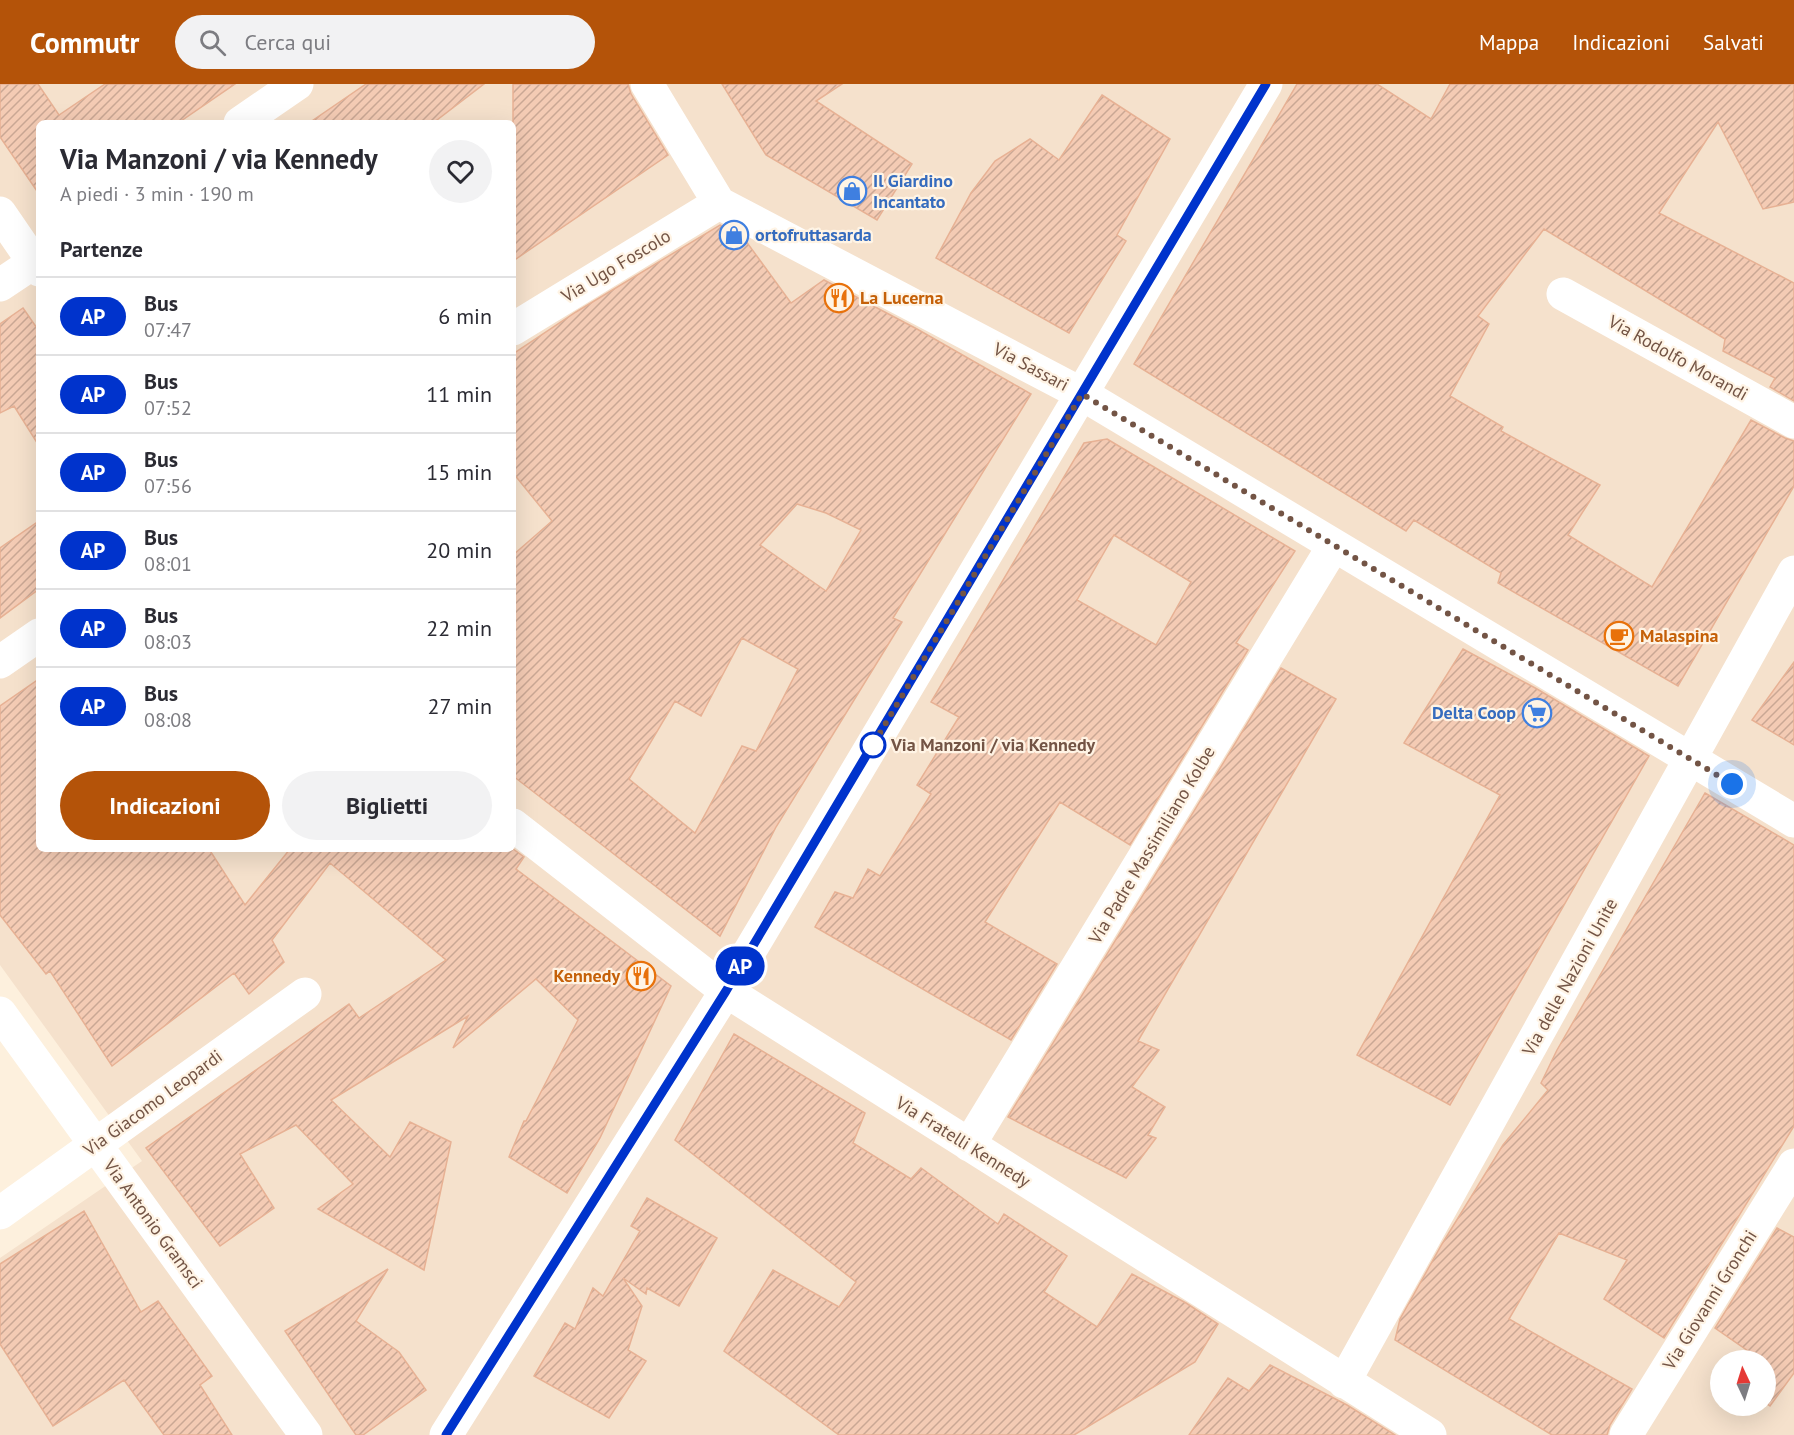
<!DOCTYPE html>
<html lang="it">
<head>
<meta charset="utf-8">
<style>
	body { margin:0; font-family:"PT Sans",sans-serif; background:#f2f2f3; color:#2b2b33; height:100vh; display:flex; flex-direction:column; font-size:22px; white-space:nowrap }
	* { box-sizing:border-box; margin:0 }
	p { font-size:20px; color:#7c7c81 }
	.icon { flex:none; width:33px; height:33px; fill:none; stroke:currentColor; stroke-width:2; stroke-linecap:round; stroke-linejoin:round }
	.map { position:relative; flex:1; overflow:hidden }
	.panel { position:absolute; left:36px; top:36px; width:480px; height:732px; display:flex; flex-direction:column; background:#fff; border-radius:9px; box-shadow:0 6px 24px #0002 }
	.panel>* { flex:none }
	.badge { padding:0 12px; border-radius:20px; font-size:21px; line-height:39px }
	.needle { width:39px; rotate:356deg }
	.tools { position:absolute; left:1710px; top:1266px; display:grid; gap:12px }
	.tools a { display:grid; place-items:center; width:66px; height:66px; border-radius:50%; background:#fff; box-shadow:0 6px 24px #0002; font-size:30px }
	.you { position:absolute; width:30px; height:30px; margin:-15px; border:4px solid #fff; border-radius:50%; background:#1a73e8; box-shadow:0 0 0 9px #1a73e833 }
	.map>.badge { position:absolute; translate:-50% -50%; box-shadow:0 0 0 3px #fff }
	h2 { padding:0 24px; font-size:22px; line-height:54px }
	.round { display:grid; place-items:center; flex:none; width:63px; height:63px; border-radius:32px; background:#f2f2f3 }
	.overview { display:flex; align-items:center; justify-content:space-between; height:102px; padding:0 24px }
	h1 { font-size:28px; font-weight:600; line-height:45px }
	.primary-button { display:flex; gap:12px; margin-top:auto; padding:12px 24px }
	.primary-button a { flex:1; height:69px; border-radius:36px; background:#b45309; color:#fff; font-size:24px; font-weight:600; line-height:69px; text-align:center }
	.primary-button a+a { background:#f2f2f3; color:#2b2b33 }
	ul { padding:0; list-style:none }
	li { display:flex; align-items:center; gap:18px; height:78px; padding:0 24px; border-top:2px solid #e1e1e2 }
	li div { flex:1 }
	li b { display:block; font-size:22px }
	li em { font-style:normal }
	li .badge { min-width:66px; font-weight:700; text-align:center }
	header { display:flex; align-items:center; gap:36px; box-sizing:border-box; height:84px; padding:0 30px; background:#b45309; color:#fff }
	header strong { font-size:28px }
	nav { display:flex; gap:33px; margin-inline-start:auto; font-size:21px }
	.search { width:420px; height:54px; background:#f2f2f3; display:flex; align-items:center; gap:15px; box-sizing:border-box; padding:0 21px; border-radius:33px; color:#7c7c81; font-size:22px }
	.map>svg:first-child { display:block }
</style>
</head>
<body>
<header>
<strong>Commutr</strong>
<div class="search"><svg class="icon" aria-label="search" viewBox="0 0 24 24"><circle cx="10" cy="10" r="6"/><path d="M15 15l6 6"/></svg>Cerca qui</div>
<nav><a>Mappa</a><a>Indicazioni</a><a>Salvati</a></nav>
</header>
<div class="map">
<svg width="1794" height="1351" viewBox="0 0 1794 1351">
	<defs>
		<pattern id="building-hatch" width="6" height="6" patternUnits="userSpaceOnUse" patternTransform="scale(1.5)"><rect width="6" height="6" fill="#f4cbb4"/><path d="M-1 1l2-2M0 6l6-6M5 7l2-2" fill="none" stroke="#caa794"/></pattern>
	</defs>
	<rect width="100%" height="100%" fill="#fdf0dd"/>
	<path fill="#f5e1cc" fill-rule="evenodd" d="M0,0h1794v1351h-1794v-177l142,-97 -142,-196zM39,39h474v726h-474zM1720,1276h46v46h-46z"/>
	<path fill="url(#building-hatch)" stroke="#e7b194" stroke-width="1.5" fill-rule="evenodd" d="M0,0h38l21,31 46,-31h130l-57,39h-139v71l-39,-57z
		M366,0h118l-51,39h-124z
		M513,0h115l3,10 37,61 -155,106z
		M722,0h120l-26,17 96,63 -35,56 -111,-65z
		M1297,0h80l54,35 19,-35h344v118l-31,7 -45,-87 -59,91 135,70v118l-24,-14 5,-9 -52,-27 2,-12 -181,-110 -66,87 11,8 -39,72 53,31 -2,4 99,54 -32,50 84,52 99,-167 34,18 9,3v45l-116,200 -180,-103 3,-10 -87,-53 -8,11 -272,-167z
		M1102,11l68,44 -53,96 9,6 -57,92 -133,-75 35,-65 24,-32 35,-22 29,21z
		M720,141l23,12 48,66 33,-23 93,49 114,65 -138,224 9,4 -126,205 -56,109 -207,-160v-221l39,-34 -39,-48v-119l63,-42zM797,420l29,9 35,17 -35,61 -66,-46zM742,554l56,31 -42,82 -14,-5 -47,87 -66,-54 46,-78 26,15z
		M23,224l16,23v115l-25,-40 -14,7v-89z
		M1107,355l188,112 -59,92 12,7 -118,195 -70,-43 -75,120 72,42 -46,76 -196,-113 20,-35 18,6 15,-29 12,7 51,-82 -14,-9 42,-68 -28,-15 153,-259zM1114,451l77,47 -35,63 -79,-45z
		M39,437v68l-39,29v-70z
		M1463,565l74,40 112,67 -199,349 -93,-50 143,-260 -96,-52z
		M1794,578v83l-42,-25z
		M1281,584l55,31 -198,342 21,9 -27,37 33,20 -17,28 8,3 -30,40 -118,-61z
		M39,595v170h170l36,56 45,-56h223l11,8 -8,12 155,117 -71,152 -33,55 -58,-36 15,-36h2l52,-101 -42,-41 -83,69 15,-32 -137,84 59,57 20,-35 41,20 -27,128 -106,-61 35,-25 -57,-59 -56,29 34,54 -54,38 -74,-98 203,-144 10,14 87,-58 -116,-97 -58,77 12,22 -35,32 -15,-21 -122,93 -62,-95 -4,3 -46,-59v-209z
		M1705,709l89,52v281l-130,212 -60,-39 23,-39 -68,-27 -50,86 123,70 -22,36 -3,10h-55l-157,-95 5,-21 42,-75 61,-99 45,-55 -7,-7 16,-33z
		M734,950l131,79 -12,30 58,36 10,-11 77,56 6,-10 63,42 -23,36 53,35 35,-53 54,29 32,21 -23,38 -121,73h-235l-115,-84 49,-81 66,37 17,-25 -181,-142z
		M647,1114l70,40 -38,68 -32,-18 -1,6 -23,-16 19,28 -14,44 18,11 -37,57 -75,-42 31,-53 10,6 18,-41 10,8 37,-65 -9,-5z
		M84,1127l57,101 17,-11 54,75 -12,9 32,50h-68l-40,-55 -71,46 -53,-82v-80z
		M1777,1144l17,9v136l-24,33 -4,-3v-43h-26l8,-9 -33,-23z
		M388,1185l-32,52 43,31 27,38 -63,45h-7l-71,-104z
		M1270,1281l77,40 48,30h-206l39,-57 21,13z"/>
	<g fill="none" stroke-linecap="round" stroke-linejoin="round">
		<path stroke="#fff" stroke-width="33" d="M647,0l72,119 363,191 712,427
			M240,39l57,-39
			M0,129l39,57
			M0,201l39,-26
			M1563,210l231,128
			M513,245l206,-126
			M0,578l39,-27
			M513,741l213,166 704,444
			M0,929l306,422
			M969,1061l365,-600
			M0,1129l305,-219
			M1344,1298l450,-810
			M446,1351l280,-444 540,-907
			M1626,1351l168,-270"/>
	</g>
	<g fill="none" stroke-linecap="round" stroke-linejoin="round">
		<g stroke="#fff" stroke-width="14">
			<path id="line" d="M446,1351l280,-444 540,-907"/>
		</g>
		<use href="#line" stroke="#03c" stroke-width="9"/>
		<path stroke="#735445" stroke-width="6" stroke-dasharray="0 10.8" d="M873,661l-2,3 211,-354 650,390"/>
	</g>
	<defs>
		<g id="shop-ring" transform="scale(1.5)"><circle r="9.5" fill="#fff4e5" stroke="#3f7fe0" stroke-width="1.5"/><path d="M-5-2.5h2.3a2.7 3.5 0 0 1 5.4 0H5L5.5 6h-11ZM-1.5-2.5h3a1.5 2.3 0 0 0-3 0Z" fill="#3f7fe0"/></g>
		<g id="restaurant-ring" transform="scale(1.5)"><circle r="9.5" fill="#fff4e5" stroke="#e8710a" stroke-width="1.5"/><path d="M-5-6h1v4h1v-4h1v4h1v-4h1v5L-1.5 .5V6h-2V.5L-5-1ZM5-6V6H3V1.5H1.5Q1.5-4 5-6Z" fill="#e8710a"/></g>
		<g id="cafe-ring" transform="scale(1.5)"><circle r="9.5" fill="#fff4e5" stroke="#e8710a" stroke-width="1.5"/><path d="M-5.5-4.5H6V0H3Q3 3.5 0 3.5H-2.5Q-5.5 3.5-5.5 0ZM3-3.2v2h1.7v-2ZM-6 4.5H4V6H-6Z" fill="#e8710a"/></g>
		<g id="supermarket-ring" transform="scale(1.5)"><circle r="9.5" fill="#fff4e5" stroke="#3f7fe0" stroke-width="1.5"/><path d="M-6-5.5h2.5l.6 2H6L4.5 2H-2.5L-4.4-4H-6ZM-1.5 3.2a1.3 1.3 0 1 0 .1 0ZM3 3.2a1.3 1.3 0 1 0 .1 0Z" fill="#3f7fe0"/></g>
	</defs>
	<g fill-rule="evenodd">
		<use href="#shop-ring" x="852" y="107"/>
		<use href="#shop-ring" x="734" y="151"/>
		<use href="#restaurant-ring" x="839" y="214"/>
		<use href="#cafe-ring" x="1619" y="552"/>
		<use href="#supermarket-ring" x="1537" y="629"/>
		<use href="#restaurant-ring" x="641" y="892"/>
	</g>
	<circle fill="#fff" stroke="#03c" stroke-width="3" cx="873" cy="661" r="12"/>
	<g text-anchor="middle" stroke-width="4.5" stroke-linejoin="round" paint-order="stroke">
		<g font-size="18" font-weight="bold" fill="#366cbe" stroke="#fff4e5" text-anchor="start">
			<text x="873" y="103">Il Giardino<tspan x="873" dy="21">Incantato</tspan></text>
			<text x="755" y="157">ortofruttasarda</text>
			<text x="1516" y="635" text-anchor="end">Delta Coop</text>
		</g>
		<g font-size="18" fill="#735445" stroke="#fff4e5">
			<text transform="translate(616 182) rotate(-31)" y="6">Via Ugo Foscolo</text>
			<text transform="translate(1678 274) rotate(29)" y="6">Via Rodolfo Morandi</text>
			<text transform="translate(1031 283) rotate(28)" y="6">Via Sassari</text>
			<text transform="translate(1152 761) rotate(-59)" y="6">Via Padre Massimiliano Kolbe</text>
			<text transform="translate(1570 893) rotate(-61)" y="6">Via delle Nazioni Unite</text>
			<text transform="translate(153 1019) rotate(-36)" y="6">Via Giacomo Leopardi</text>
			<text transform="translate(963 1058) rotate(32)" y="6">Via Fratelli Kennedy</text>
			<text transform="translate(153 1140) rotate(54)" y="6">Via Antonio Gramsci</text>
			<text transform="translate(1710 1216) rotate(-58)" y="6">Via Giovanni Gronchi</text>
		</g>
		<g font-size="18" font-weight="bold" fill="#c56008" stroke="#fff4e5" text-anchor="start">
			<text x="860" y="220">La Lucerna</text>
			<text x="1640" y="558">Malaspina</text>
			<text x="620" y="898" text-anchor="end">Kennedy</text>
		</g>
		<g font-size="18" font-weight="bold" fill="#735445" stroke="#fff4e5" text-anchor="start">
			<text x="891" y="667">Via Manzoni / via Kennedy</text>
		</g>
	</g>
</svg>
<div class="tools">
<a><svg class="needle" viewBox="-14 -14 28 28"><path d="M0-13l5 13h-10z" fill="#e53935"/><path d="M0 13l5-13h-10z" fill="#7c7c81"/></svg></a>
</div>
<div class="you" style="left:1732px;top:700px"></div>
<b class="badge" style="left:740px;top:882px;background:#03c;color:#fff">AP</b>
<section class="panel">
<div class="overview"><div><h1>Via Manzoni / via Kennedy</h1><p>A piedi · 3 min · 190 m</p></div><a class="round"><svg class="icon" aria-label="heart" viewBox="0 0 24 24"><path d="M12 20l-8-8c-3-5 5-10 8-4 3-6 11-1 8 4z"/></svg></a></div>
<h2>Partenze</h2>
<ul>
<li><span class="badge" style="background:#03c;color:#fff">AP</span><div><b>Bus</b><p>07:47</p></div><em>6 min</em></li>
<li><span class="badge" style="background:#03c;color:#fff">AP</span><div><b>Bus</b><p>07:52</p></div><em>11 min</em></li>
<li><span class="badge" style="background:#03c;color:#fff">AP</span><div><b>Bus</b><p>07:56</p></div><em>15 min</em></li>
<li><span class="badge" style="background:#03c;color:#fff">AP</span><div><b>Bus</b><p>08:01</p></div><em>20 min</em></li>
<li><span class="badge" style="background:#03c;color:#fff">AP</span><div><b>Bus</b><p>08:03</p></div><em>22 min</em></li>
<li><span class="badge" style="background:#03c;color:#fff">AP</span><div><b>Bus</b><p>08:08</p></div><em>27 min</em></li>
</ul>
<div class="primary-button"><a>Indicazioni</a><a>Biglietti</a></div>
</section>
</div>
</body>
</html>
